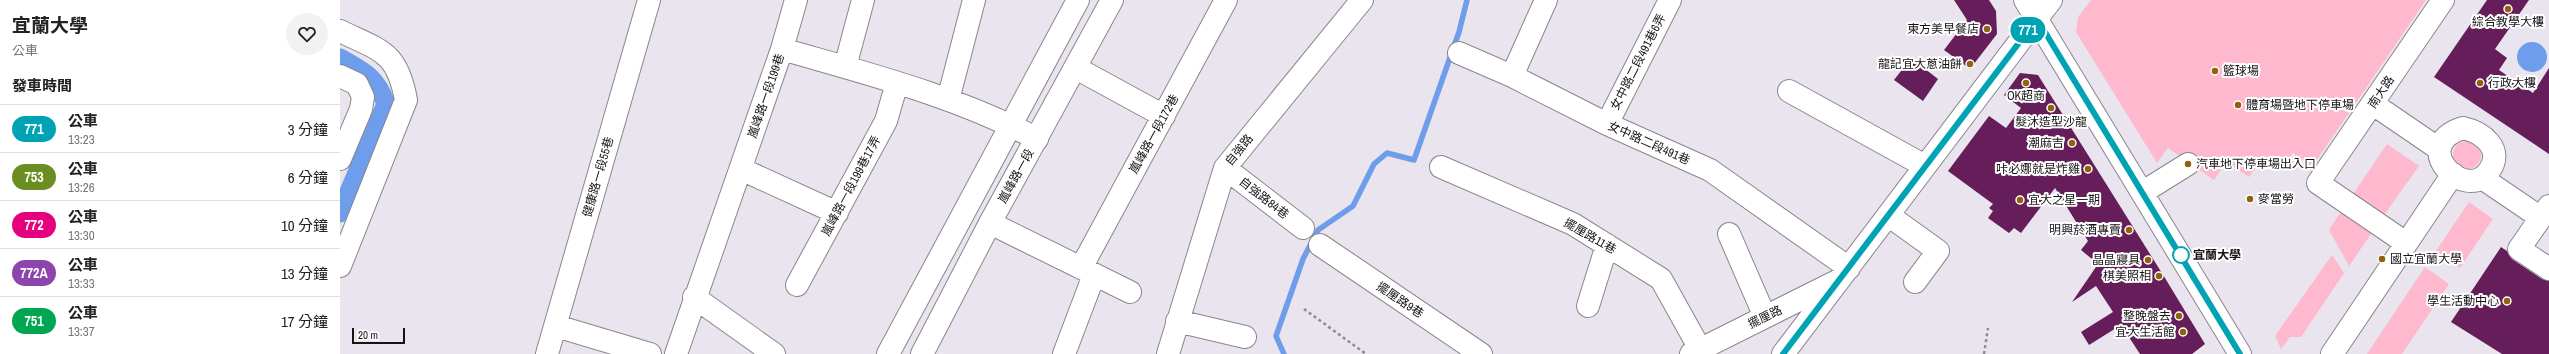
<!DOCTYPE html>
<html lang="zh-TW">
<head>
<meta charset="utf-8">
<style>
	body { margin:0; font-family:"Archivo Narrow","Noto Sans TC",sans-serif; background:#f2f2f2; color:#222; height:100vh; display:flex; flex-direction:column; font-size:15px; white-space:nowrap }
	* { box-sizing:border-box; margin:0 }
	p { font-size:13px; color:#767676 }
	.icon { flex:none; width:22px; height:22px; fill:none; stroke:currentColor; stroke-width:2; stroke-linecap:round; stroke-linejoin:round }
	.map { position:relative; flex:1; overflow:hidden }
	.details { display:flex; flex-direction:column; background:#fff; width:340px }
	.details>* { flex:none }
	.badge { padding:0 8px; border-radius:13px; font-size:14px; line-height:26px }
	.scale { position:absolute; left:12px; bottom:10px; width:53px; box-sizing:border-box; padding-left:4px; border:2px solid #151316; border-top:0; font-size:11px; line-height:14px; white-space:nowrap; color:#151316; -webkit-text-stroke:3px #fff; paint-order:stroke }
	.map>.badge { position:absolute; translate:-50% -50%; box-shadow:0 0 0 2px #fff }
	h2 { padding:0 12px; font-size:15px; line-height:36px }
	.round { display:grid; place-items:center; flex:none; width:42px; height:42px; border-radius:21px; background:#f2f2f2 }
	.summary { display:flex; align-items:center; justify-content:space-between; height:68px; padding:0 12px }
	h1 { font-size:19px; font-weight:700; line-height:30px }
	ul { padding:0; list-style:none }
	li { display:flex; align-items:center; gap:12px; height:48px; padding:0 12px; border-top:1px solid #e0e0e0 }
	li div { flex:1 }
	li b { display:block; font-size:15px }
	li em { font-style:normal }
	li .badge { min-width:44px; font-weight:700; text-align:center }
	main { display:flex; flex:1; min-height:0 }
	.map>svg:first-child { display:block }
</style>
</head>
<body>
<main>
<section class="details">
<div class="summary"><div><h1>宜蘭大學</h1><p>公車</p></div><a class="round"><svg class="icon" aria-label="heart" viewBox="0 0 24 24"><path d="M12 20l-8-8c-3-5 5-10 8-4 3-6 11-1 8 4z"/></svg></a></div>
<h2>發車時間</h2>
<ul>
<li><span class="badge" style="background:#00a3b4;color:#fff">771</span><div><b>公車</b><p>13:23</p></div><em>3 分鐘</em></li>
<li><span class="badge" style="background:#6b8e23;color:#fff">753</span><div><b>公車</b><p>13:26</p></div><em>6 分鐘</em></li>
<li><span class="badge" style="background:#e6007e;color:#fff">772</span><div><b>公車</b><p>13:30</p></div><em>10 分鐘</em></li>
<li><span class="badge" style="background:#8e44ad;color:#fff">772A</span><div><b>公車</b><p>13:33</p></div><em>13 分鐘</em></li>
<li><span class="badge" style="background:#00a651;color:#fff">751</span><div><b>公車</b><p>13:37</p></div><em>17 分鐘</em></li>
</ul>
</section>
<div class="map">
<svg width="2209" height="354" viewBox="0 0 2209 354">
	<rect width="100%" height="100%" fill="#e9e4ee"/>
	<path fill="#feb9ce" d="M1751,0h335l-114,167 -19,-14 -11,15 -18,-12 -15,21 -23,-15 -12,18 -46,-32 -11,15 -81,-131 2,-15z
		M2113 155a14 14 0 1 1 28 0a14 14 0 1 1-28 0Z
		M2047,144l32,22 -35,49 -31,-21z
		M2129,202l24,17 -33,49 -24,-17z
		M2002,210l31,21 -24,35 -20,-36z
		M1992,255l12,18 -43,64h-11l-9,12 -6,-13z
		M2085,267l24,17 -47,70h-35z"/>
	<path fill="#6e9deb" d="M2177 57a15 15 0 1 1 30 0a15 15 0 1 1-30 0Z"/>
	<g fill="none" stroke-linecap="round" stroke-linejoin="round">
		<path stroke="#6e9deb" stroke-width="5.5" d="M944,354l-8,-18 27,-77 15,-29 35,-24 21,-42 13,-11 27,7 45,-128 8,-32"/>
		<path stroke="#6e9deb" stroke-width="19" d="M0,58c24,13 37,20 46,46l-46,109"/>
	</g>
	<path fill="#651e5a" d="M1614,0h35l7,11 1,23 -27,35 -26,-19 23,-30z
		M2147,0h42l-34,49 12,9 -8,12 34,23 16,-25v86l-115,-77z
		M1571,58l27,21 -15,22 -29,-21z
		M1680,73l18,2 127,203 40,66 -13,10h-52l-19,-29 -32,20 -8,-13 32,-20 -17,-26 -24,16 26,-38 -17,-14 7,-9 -33,-53 -34,45 -7,-5 -5,5 -21,-15 5,-7 -4,-3 4,-4 -45,-33 41,-55 17,12 15,-20 -17,-13z
		M2161,247l6,4 5,8 30,20 7,2v73h-47l-51,-32z"/>
	<g fill="none" stroke-linecap="round" stroke-linejoin="round">
		<g stroke="#8a858e" stroke-width="24">
			<path id="minor" d="M1685,0l215,354
				M0,31c41,20 57,20 66,69l-66,166
				M442,49c86,25 175,47 255,90
				M1119,53l53,23 95,48 103,46 139,98
				M505,67l18,-67
				M736,68l88,48
				M0,76l17,8 6,13 -2,12 -21,50
				M1172,76l34,-76
				M1449,91l136,75
				M608,100l26,-100
				M2033,104l66,45
				M1267,124l63,-124
				M2123,128c19,4 42,21 26,43 -23,33 -82,-25 -26,-43z
				M1101,167l132,57 88,55 39,70
				M885,168l78,60
				M401,169l96,44
				M2142,178l59,40
				M1803,192l45,-28
				M2209,206l-30,43 30,20
				M1548,215l50,36 -23,31
				M650,223l140,69
				M1389,234l36,83
				M2066,243l-88,-60 125,-183
				M980,245l161,109
				M741,268l145,-268
				M457,285l89,-164 11,-38
				M354,297l80,57
				M1248,306l19,-61
				M837,321l68,16
				M216,326l94,28
				M207,354l102,-354
				M336,354l106,-305 14,-49
				M724,354l30,-79
				M828,354l57,-186 137,-168
				M1351,354l144,-72
				M1443,354l268,-354
				M1992,354l121,-180"/>
		</g>
		<g stroke="#8a858e" stroke-width="24">
			<path id="major" d="M548,354l190,-354
				M582,354l68,-131 122,-223"/>
		</g>
		<path stroke="#8d8a90" stroke-width="2.5" stroke-dasharray="3 3" stroke-linecap="butt" d="M964,309l62,45
			M1644,354l4,-26"/>
		<use href="#minor" stroke="#fff" stroke-width="22"/>
		<use href="#major" stroke="#fff" stroke-width="22"/>
	</g>
	<g fill="none" stroke-linecap="round" stroke-linejoin="round">
		<g stroke="#fff" stroke-width="9">
			<path id="line" d="M1443,354l254,-335 203,335"/>
		</g>
		<use href="#line" stroke="#00a3b4" stroke-width="6"/>
	</g>
	<g fill="#91610f" stroke="#fff" stroke-width="1.5">
		<circle cx="2168" cy="9" r="4"/>
		<circle cx="1647" cy="29" r="4"/>
		<circle cx="1630" cy="64" r="4"/>
		<circle cx="1875" cy="71" r="4"/>
		<circle cx="1686" cy="83" r="4"/>
		<circle cx="2140" cy="83" r="4"/>
		<circle cx="1898" cy="105" r="4"/>
		<circle cx="1711" cy="108" r="4"/>
		<circle cx="1732" cy="143" r="4"/>
		<circle cx="1848" cy="164" r="4"/>
		<circle cx="1748" cy="169" r="4"/>
		<circle cx="1910" cy="199" r="4"/>
		<circle cx="1680" cy="200" r="4"/>
		<circle cx="1789" cy="230" r="4"/>
		<circle cx="2042" cy="259" r="4"/>
		<circle cx="1808" cy="260" r="4"/>
		<circle cx="1819" cy="276" r="4"/>
		<circle cx="2167" cy="301" r="4"/>
		<circle cx="1839" cy="316" r="4"/>
		<circle cx="1843" cy="332" r="4"/>
	</g>
	<circle fill="#fff" stroke="#00a3b4" stroke-width="2" cx="1841" cy="255" r="8"/>
	<g text-anchor="middle" stroke-width="4" stroke-linejoin="round" paint-order="stroke">
		<g font-size="12" fill="#151316" stroke="#fff" text-anchor="end">
			<text x="2168" y="26" text-anchor="middle">綜合教學大樓</text>
			<text x="1639" y="33">東方美早餐店</text>
			<text x="1622" y="68">龍記宜大蔥油餅</text>
			<text x="1883" y="75" text-anchor="start">籃球場</text>
			<text x="2148" y="87" text-anchor="start">行政大樓</text>
			<text x="1686" y="100" text-anchor="middle">OK超商</text>
			<text x="1906" y="109" text-anchor="start">體育場暨地下停車場</text>
			<text x="1711" y="126" text-anchor="middle">髮沐造型沙龍</text>
			<text x="1724" y="147">潮麻吉</text>
			<text x="1856" y="168" text-anchor="start">汽車地下停車場出入口</text>
			<text x="1740" y="173">咔必娜就是炸雞</text>
			<text x="1918" y="203" text-anchor="start">麥當勞</text>
			<text x="1688" y="204" text-anchor="start">宜大之星一期</text>
			<text x="1781" y="234">明興菸酒專賣</text>
			<text x="2050" y="263" text-anchor="start">國立宜蘭大學</text>
			<text x="1800" y="264">晶晶寢具</text>
			<text x="1811" y="280">棋美照相</text>
			<text x="2159" y="305">學生活動中心</text>
			<text x="1831" y="320">整晚盤去</text>
			<text x="1835" y="336">宜大生活館</text>
		</g>
		<g font-size="12" fill="#151316" stroke="#fff">
			<text transform="translate(1298 62) rotate(-63)" y="4">女中路二段491巷6弄</text>
			<text transform="translate(2041 92) rotate(-56)" y="4">南大路</text>
			<text transform="translate(426 96) rotate(-71)" y="4">嵐峰路一段199巷</text>
			<text transform="translate(814 134) rotate(-61)" y="4">嵐峰路一段172巷</text>
			<text transform="translate(1309 143) rotate(24)" y="4">女中路二段491巷</text>
			<text transform="translate(899 150) rotate(-51)" y="4">自強路</text>
			<text transform="translate(676 176) rotate(-61)" y="4">嵐峰路一段</text>
			<text transform="translate(258 177) rotate(-74)" y="4">健康路一段55巷</text>
			<text transform="translate(511 186) rotate(-62)" y="4">嵐峰路一段199巷17弄</text>
			<text transform="translate(924 198) rotate(38)" y="4">自強路84巷</text>
			<text transform="translate(1250 236) rotate(30)" y="4">擺厘路11巷</text>
			<text transform="translate(1060 300) rotate(34)" y="4">擺厘路9巷</text>
			<text transform="translate(1425 317) rotate(-26)" y="4">擺厘路</text>
		</g>
		<g font-size="12" font-weight="bold" fill="#151316" stroke="#fff" text-anchor="start">
			<text x="1853" y="259">宜蘭大學</text>
		</g>
	</g>
</svg>
<div class="scale">20 m</div>
<b class="badge" style="left:1688px;top:30px;background:#00a3b4;color:#fff">771</b>
</div>
</main>
</body>
</html>
